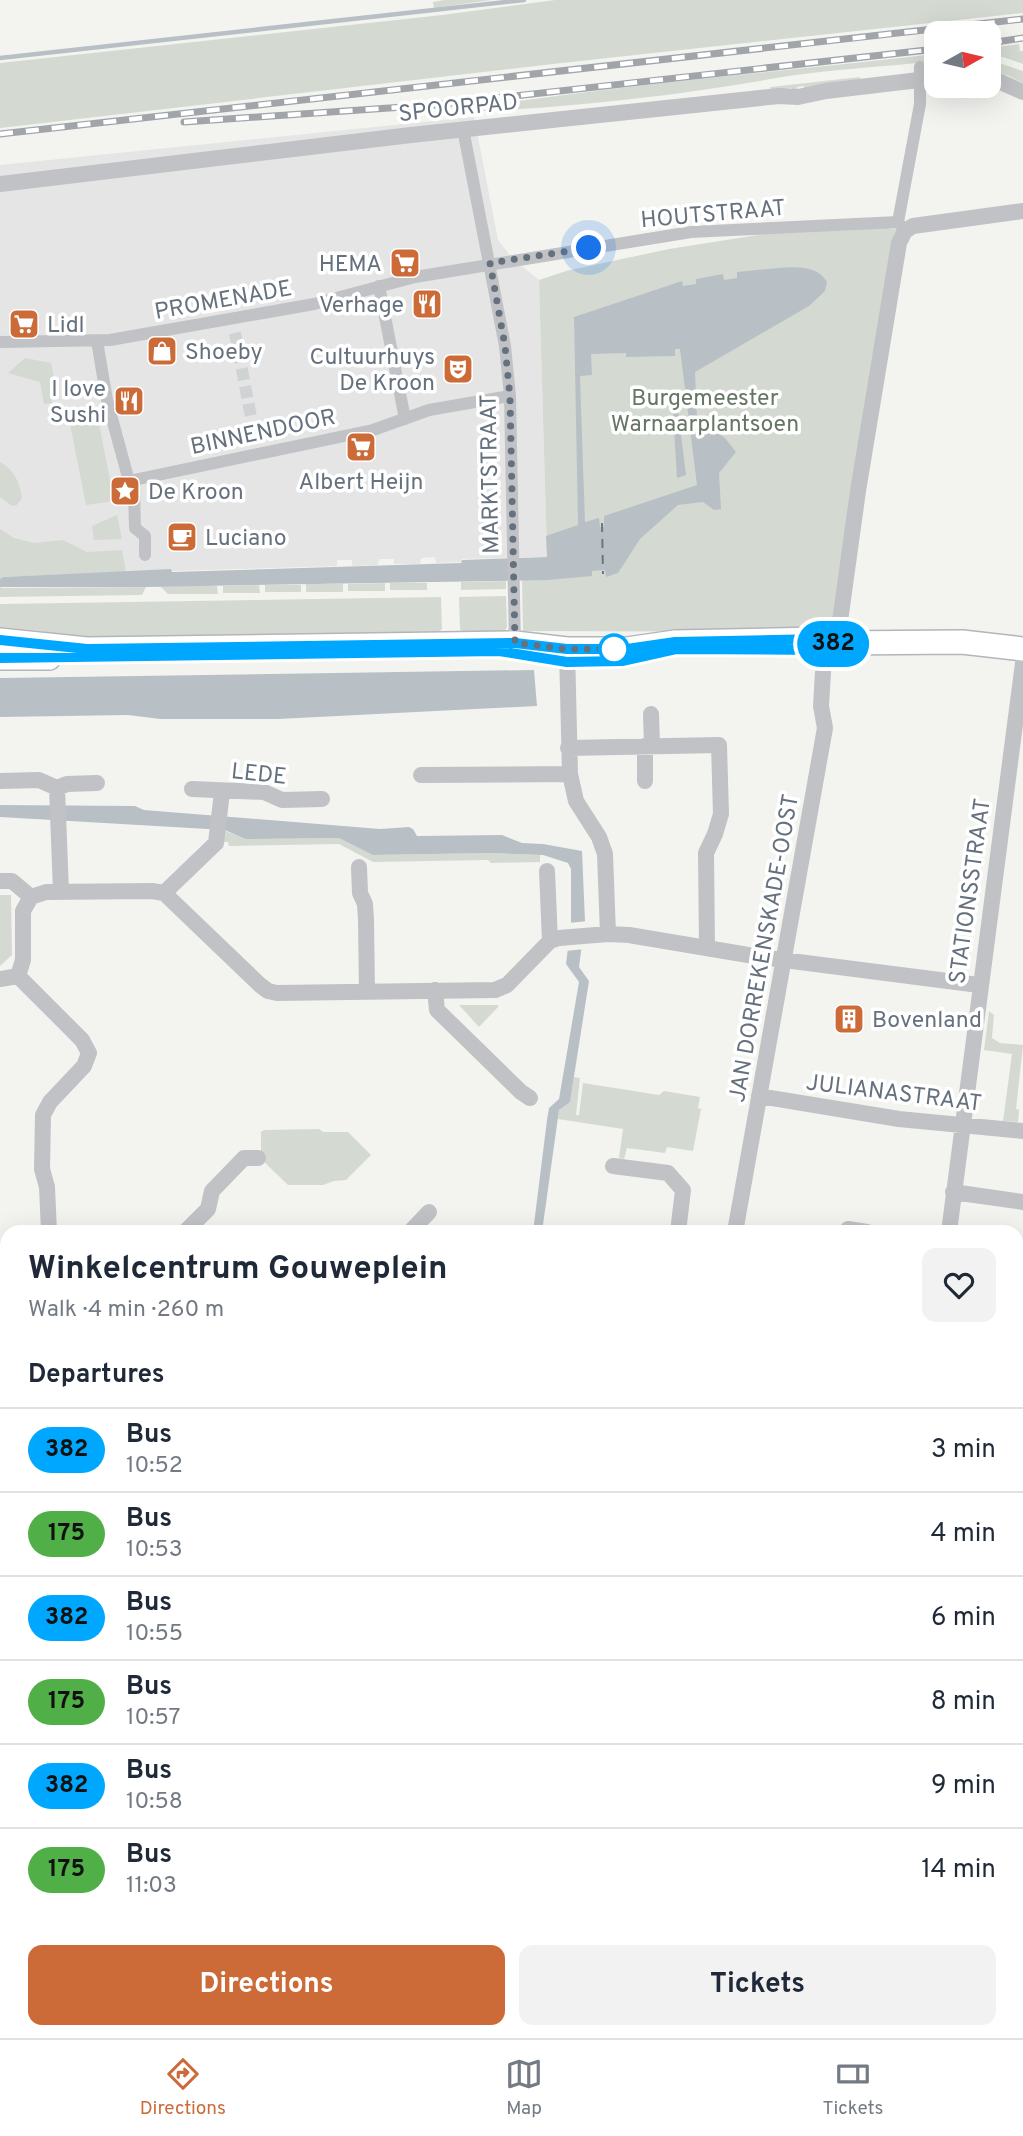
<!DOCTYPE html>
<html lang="en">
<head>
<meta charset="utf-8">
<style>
	body { margin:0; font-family:Overpass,sans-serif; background:#f2f2f3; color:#1f2937; height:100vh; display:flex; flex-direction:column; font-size:26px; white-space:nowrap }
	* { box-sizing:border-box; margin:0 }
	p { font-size:23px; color:#747a83 }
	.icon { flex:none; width:38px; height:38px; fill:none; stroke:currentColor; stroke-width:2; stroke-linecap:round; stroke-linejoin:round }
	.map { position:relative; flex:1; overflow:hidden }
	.side { position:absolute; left:0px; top:1225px; width:1024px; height:814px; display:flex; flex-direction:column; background:#fff; border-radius:21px 21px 0 0; box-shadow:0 7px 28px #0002 }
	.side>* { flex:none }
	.badge { padding:0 14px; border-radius:23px; font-size:24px; line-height:46px }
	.needle { width:46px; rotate:82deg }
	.fabs { position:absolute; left:924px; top:21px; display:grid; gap:14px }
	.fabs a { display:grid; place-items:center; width:77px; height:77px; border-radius:14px; background:#fff; box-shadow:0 7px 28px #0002; font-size:35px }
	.you { position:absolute; width:35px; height:35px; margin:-18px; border:5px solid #fff; border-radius:50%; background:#1a73e8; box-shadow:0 0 0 10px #1a73e833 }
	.map>.badge { position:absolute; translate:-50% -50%; box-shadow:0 0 0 4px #fff }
	h2 { padding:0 28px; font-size:26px; line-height:63px }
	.round { display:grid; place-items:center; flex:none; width:74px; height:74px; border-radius:14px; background:#f2f2f3 }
	.head { display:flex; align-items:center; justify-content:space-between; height:119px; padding:0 28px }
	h1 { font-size:33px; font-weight:700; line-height:52px }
	.primary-button { display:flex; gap:14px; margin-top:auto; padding:14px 28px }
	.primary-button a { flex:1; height:80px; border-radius:14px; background:#cc6b38; color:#fff; font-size:28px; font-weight:700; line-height:80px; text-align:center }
	.primary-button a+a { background:#f2f2f3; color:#1f2937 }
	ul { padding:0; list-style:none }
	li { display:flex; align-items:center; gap:21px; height:84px; padding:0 28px; border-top:2px solid #e0e1e3 }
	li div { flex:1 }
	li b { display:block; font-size:26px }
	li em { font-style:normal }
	li .badge { min-width:77px; font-weight:700; text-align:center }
	.tab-bar { display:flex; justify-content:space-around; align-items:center; height:98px; border-top:2px solid #e0e1e3; background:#fff; font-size:19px; color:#747a83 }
	.tab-bar a { display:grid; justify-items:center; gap:4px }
	.tab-bar .on { color:#cc6b38 }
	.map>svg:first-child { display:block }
</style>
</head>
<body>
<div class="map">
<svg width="1023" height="2038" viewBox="0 0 1023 2038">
	<rect width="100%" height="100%" fill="#f3f4f0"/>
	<path fill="#e4e5e4" d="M474,117l24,123 15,19 26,21 8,277 -85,2 -1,3 -25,1 -1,-6 -14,1 -1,6h-26v-5h-15l-1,6 -26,1v-6h-15v6l-337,10v-411z
		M511,2032h85l1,6h-85z"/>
	<path fill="#d4dad2" d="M444,0h48l-58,8 -1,-6z
		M555,0h468v13l-461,50 -562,65v-65l442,-48z
		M1019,44l1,7h3v13l-20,-7h-14v-9z
		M936,54v7c-51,6 -103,8 -154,16 -106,19 -214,31 -322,35l-1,-2c158,-25 318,-38 477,-56z
		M989,63l13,1 21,7v12l-14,-7 -20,-6z
		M860,77l1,3 -56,12 -1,-6 -7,1 1,6 -7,-5 -20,3 -1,-4z
		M887,228l10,1 -62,387 -4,8 -27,4 -1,4 -280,-1 -1,-50 25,-25 -8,-276 27,-9 103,-22 107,-17z
		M25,358l26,5 6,30 -6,1 1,9 -8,1 -4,-22 -32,-9z
		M97,413l17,88 -28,4 -17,-86z
		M0,462c14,7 20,21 22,36l-5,7 -5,1 -12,-9z
		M117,515l5,24 -28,1 -2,-14z
		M0,529l14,9 20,5 29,-3 24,12 35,-2 4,22 -123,5 -3,2z
		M506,581v8l-45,1v-8z
		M385,583v8h-37v-7z
		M390,583h37v7h-37z
		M306,584h37v8h-37z
		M159,585l58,1 1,8h-50z
		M259,585l1,8h-37v-7z
		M265,585h36v7h-36z
		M0,587l2,1 144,-1 -4,8 -142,2z
		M506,596l1,31 -6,9 -35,1 -6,-8 -1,-32z
		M441,597l1,32 -7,8 -349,4 -44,-10 -42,-4v-23z
		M223,830l22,9 94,-1 35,17 118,-2 48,2v7l-49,1 -3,-3 -115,2 -34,-18 -110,2 -1,-4h-5z
		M0,895h11l1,60 -12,11z
		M459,1005h39v2l-19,20z
		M989,1011l5,4 -2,23 8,5 23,2 -7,64 3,1 -1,12 -15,-1 9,-67 -28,-4z
		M574,1077l6,1 -4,37h3l4,-32 76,12 5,-4 36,6 -2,11 3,1 -8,42 -26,-4 -2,6 -38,-5 -3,11 -5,-1 4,-29 -65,-10 1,-9 11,-9z
		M319,1129l4,3h25l23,23 -25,25 -12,1 -11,4h-35l-27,-26v-27l3,-2z
		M1017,1638l6,2v103l-6,1z
		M1017,1755h6v283h-10l-1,-6h5z
		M353,2032h56l2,6h-57z
		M692,2032h73l2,6h-74z
		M903,2032h77l1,6h-77z"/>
	<path fill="#b8c0c5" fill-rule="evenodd" d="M778,268c18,-1 39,-3 49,14l-2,9 -16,15 -114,66 2,47 28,19 11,14 -17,21 2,36 -7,1 -11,-8 -25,3 -38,34 -22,34 -12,4 -1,-7 -13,1v5l-44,4 -402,7h-146v-8l3,-2 168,-8 1,3 289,-9 1,-3 85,-3 -1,-21 32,-11 -4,-208 108,-36 1,5 13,-2v-5l27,-5 1,6 13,-2v-6zM675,349h5l17,136 -93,31v11h-4l-1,-9 -14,4 -5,-146 12,-1 -1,-21 35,-1v4l49,-1z
		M672,395h4l10,80 -9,3z
		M534,670l3,36 -259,13h-118l-32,-4 -128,2v-39z
		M0,805l135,1 9,4 236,19 29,-2 4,2 4,7 85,-1 20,8 21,1 39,7 3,70 -6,46 10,14 -19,121 -11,8 -17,122h-9l14,-112 2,-12 10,-9 20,-117 -13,-18 5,-41v-54l-3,-6 -25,-8 -51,-2 -119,2 -34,-17 -94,1 -20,-9 -225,-13z
		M0,1513h7v85h-7z
		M1023,1514v70h-6v-69z
		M0,1700l7,5v166l-2,-2 -5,2v-17l5,-2 -5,-21z
		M50,2032h55l1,4 -54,2z
		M873,2032h30l1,6h-30z
		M980,2032h32l1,6h-32z"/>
	<path fill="#f3f4f0" d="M589,921l-4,28 -20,2 3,-28z"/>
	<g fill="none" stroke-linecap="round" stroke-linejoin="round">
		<path stroke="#b8c0c5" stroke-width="4.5" d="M0,58l524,-58"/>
		<path stroke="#687881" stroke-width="2" stroke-dasharray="9 7" stroke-linecap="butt" d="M602,523l1,51"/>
		<path stroke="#d0d3d4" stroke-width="12" stroke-dasharray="12 6" stroke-linecap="butt" d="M235,333l21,110"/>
		<g stroke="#b2b6ba" stroke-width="26">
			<path id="secondary" d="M0,640l87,9 428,-6 52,6h60l48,-7 145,-3 14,4 128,-1 61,7
				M0,658h49"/>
		</g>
		<g stroke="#b1b4b8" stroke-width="30">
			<path id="primary" d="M1017,1607h6
				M0,1619l7,-1"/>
		</g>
		<path stroke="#c0c2c5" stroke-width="12" d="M463,129l42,217 5,50 5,250
			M902,227l-4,-5 22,-118v-37
			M379,286l26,133
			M97,341l10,59 22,81 5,10 1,37 10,8v19
			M1,342l109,-2 204,-36 101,-27 276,-45 207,-10
			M129,481l244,-51 56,-20 81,-14"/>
		<path stroke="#c0c2c5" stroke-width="16" d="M989,77l34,15
			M0,184l411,-49 368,-39 19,1 28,-6 110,-13
			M837,643l21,-152 41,-248 6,-12 8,-5 110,-15
			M567,649l3,125 6,27 23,36 6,17 3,80 21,1 131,22 219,28
			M651,714l1,32
			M645,746v35
			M568,748l151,-3 2,69 -6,20 -9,19 1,95
			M421,775l149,-1
			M0,781l39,-1 18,8 10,-4 30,-1
			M57,788l4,104
			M192,789l72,3 18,8 40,-1
			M359,867l1,26 5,11 1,16 1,72
			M547,871l3,70
			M0,881h12l19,16
			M164,893l52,-50 6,-51
			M18,976l5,-16v-49l8,-14 15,-5 106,-1 12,2 96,92 8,6 9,2 218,-3 12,-5 43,-44 9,-3 49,-4
			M18,976l64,64 7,13 -5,13 -34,36 -7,13 -1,54 5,18 2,45
			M0,979l18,-3
			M435,990l2,20 84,82 9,6
			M759,1096l140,23 124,12
			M613,1166l55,7 15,17 -5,42
			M953,1192l70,10
			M848,1229l19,3
			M185,1232l23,-23 4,-18 32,-33h14
			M410,1232l19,-20
			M735,1232l90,-504 -4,-22 2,-34
			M949,1232l74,-569
			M1017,1496l6,-2
			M0,1502l7,-1"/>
		<use href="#secondary" stroke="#fff" stroke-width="23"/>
		<use href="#primary" stroke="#fff" stroke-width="26"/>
		<g stroke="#a1a5aa" stroke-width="7">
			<path id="rail" d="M989,43l34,-5
				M184,122l249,-17 503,-56
				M0,134l1023,-115"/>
		</g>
		<use href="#rail" stroke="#fff" stroke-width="4.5" stroke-dasharray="13" stroke-linecap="butt"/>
	</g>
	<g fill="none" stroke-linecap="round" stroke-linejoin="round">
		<g stroke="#fff" stroke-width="16">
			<path id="line" d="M0,640l87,9 428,-6 52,6h60l48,-7 145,-3 14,4 -14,7 -144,-1 -54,12 -55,1 -68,-11 -499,7"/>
		</g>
		<use href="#line" stroke="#00a7ff" stroke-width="10"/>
		<path stroke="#66717e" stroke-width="7" stroke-dasharray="0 12.6" d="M589,248l-99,15 15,83 5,51 5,246 52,6h47"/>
	</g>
	<defs>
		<g id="supermarket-square" transform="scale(1.575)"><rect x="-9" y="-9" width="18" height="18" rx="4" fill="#cc6b38" stroke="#fff"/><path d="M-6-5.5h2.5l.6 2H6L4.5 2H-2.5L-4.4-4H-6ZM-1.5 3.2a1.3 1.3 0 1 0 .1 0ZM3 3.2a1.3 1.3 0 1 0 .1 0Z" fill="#fff"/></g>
		<g id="restaurant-square" transform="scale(1.575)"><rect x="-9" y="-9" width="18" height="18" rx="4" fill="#cc6b38" stroke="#fff"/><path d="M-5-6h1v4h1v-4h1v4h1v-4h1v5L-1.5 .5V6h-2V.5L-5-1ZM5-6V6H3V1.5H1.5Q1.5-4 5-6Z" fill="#fff"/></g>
		<g id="shop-square" transform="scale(1.575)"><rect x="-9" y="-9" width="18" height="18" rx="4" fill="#cc6b38" stroke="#fff"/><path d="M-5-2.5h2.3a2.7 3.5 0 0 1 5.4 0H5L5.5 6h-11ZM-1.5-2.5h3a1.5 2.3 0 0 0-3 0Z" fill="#fff"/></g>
		<g id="theatre-square" transform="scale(1.575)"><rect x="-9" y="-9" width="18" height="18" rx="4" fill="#cc6b38" stroke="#fff"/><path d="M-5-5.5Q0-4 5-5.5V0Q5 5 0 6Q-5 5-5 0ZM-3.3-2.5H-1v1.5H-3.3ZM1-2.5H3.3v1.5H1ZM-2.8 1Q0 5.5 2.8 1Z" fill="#fff"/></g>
		<g id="sight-square" transform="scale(1.575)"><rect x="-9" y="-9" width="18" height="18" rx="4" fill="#cc6b38" stroke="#fff"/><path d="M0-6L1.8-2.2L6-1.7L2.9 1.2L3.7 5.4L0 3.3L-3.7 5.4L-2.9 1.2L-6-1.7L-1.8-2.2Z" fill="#fff"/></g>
		<g id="cafe-square" transform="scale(1.575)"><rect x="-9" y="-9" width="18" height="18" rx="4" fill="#cc6b38" stroke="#fff"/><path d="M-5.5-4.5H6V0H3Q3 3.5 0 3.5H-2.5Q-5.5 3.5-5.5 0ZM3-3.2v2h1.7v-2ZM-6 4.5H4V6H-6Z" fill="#fff"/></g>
		<g id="building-square" transform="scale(1.575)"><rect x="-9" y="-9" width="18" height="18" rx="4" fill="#cc6b38" stroke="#fff"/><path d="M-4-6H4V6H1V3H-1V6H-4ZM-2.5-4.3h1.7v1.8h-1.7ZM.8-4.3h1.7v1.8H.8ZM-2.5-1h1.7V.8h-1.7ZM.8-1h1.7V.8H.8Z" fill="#fff"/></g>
	</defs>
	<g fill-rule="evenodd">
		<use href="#supermarket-square" x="405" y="263"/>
		<use href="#restaurant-square" x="427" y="304"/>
		<use href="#supermarket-square" x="24" y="324"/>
		<use href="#shop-square" x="162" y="351"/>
		<use href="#theatre-square" x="458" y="369"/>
		<use href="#restaurant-square" x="129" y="401"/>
		<use href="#supermarket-square" x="361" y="447"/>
		<use href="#sight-square" x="125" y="491"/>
		<use href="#cafe-square" x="182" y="537"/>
		<use href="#building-square" x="849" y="1019"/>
	</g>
	<circle fill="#fff" stroke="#00a7ff" stroke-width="3.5" cx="614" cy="649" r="14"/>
	<g text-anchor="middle" stroke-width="7" stroke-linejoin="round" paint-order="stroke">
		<g font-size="23" fill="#66717e" stroke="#fff">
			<text transform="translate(458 107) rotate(-6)" y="8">SPOORPAD</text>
			<text transform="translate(713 213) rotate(-5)" y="8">HOUTSTRAAT</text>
			<text transform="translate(223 299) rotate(-10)" y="8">PROMENADE</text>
			<text transform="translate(263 431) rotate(-12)" y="8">BINNENDOOR</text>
			<text transform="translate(489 474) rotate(-91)" y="8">MARKTSTRAAT</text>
			<text transform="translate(259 773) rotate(6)" y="8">LEDE</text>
			<text transform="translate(969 891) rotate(-82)" y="8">STATIONSSTRAAT</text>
			<text transform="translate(763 948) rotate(-80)" y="8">JAN DORREKENSKADE-OOST</text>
			<text transform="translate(894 1092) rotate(7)" y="8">JULIANASTRAAT</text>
		</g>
		<g font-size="23" fill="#66717e" stroke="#fff" text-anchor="start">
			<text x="382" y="271" text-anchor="end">HEMA</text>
			<text x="404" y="312" text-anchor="end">Verhage</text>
			<text x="47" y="332">Lidl</text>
			<text x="185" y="359">Shoeby</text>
			<text x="435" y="364" text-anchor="end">Cultuurhuys<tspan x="435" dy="26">De Kroon</tspan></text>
			<text x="106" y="396" text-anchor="end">I love<tspan x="106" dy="26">Sushi</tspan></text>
			<text x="361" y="489" text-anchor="middle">Albert Heijn</text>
			<text x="148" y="499">De Kroon</text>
			<text x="205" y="545">Luciano</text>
			<text x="872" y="1027">Bovenland</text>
		</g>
		<g font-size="23" fill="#667664" stroke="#fff">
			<text x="705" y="405">Burgemeester<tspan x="705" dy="26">Warnaarplantsoen</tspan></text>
		</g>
	</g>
</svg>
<div class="fabs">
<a><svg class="needle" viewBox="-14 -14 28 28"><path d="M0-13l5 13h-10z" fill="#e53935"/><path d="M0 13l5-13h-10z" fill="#747a83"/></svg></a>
</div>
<div class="you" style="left:589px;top:248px"></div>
<b class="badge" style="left:833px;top:644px;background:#00a7ff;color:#111">382</b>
<section class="side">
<div class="head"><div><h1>Winkelcentrum Gouweplein</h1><p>Walk · 4 min · 260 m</p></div><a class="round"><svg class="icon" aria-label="heart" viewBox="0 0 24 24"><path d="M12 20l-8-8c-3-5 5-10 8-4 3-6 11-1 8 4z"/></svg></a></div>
<h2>Departures</h2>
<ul>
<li><span class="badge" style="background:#00a7ff;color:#111">382</span><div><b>Bus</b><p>10:52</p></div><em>3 min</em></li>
<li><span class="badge" style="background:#50af46;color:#111">175</span><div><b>Bus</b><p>10:53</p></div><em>4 min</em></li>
<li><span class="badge" style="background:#00a7ff;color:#111">382</span><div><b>Bus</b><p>10:55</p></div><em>6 min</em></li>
<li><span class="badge" style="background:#50af46;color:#111">175</span><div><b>Bus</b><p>10:57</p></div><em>8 min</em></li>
<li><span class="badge" style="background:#00a7ff;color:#111">382</span><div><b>Bus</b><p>10:58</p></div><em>9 min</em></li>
<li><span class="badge" style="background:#50af46;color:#111">175</span><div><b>Bus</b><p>11:03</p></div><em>14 min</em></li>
</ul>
<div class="primary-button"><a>Directions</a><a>Tickets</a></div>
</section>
</div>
<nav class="tab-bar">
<a class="on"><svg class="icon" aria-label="directions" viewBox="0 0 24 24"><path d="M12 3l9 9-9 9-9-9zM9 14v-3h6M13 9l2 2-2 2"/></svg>Directions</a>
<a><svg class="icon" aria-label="map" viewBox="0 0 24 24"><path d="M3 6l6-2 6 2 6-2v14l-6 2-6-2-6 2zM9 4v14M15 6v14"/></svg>Map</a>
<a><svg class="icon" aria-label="tickets" viewBox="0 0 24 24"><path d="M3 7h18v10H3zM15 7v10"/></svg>Tickets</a>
</nav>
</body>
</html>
